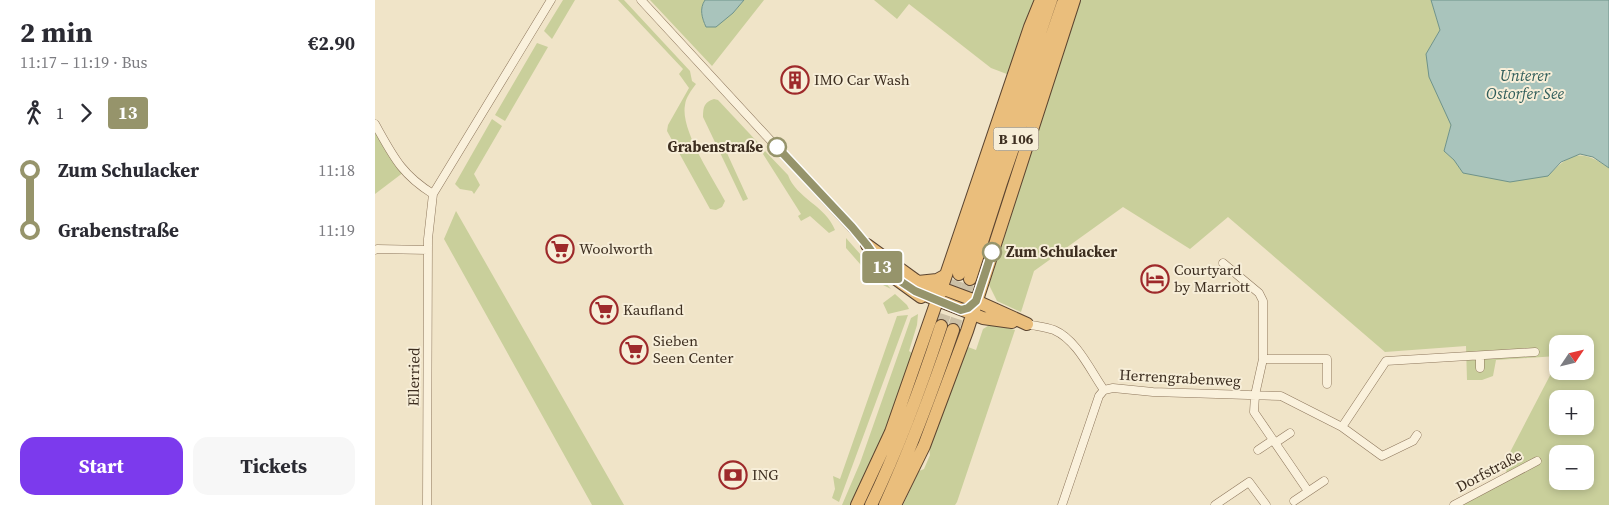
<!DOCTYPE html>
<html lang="en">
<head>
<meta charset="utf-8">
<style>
	body { margin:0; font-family:"Source Serif 4",serif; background:#f7f7f7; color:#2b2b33; height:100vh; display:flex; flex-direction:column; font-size:19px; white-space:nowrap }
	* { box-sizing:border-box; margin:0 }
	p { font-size:16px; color:#7c7c81 }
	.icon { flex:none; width:28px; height:28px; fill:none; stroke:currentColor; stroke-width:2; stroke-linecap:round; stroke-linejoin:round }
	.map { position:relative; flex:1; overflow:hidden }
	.side { display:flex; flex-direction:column; background:#fff; width:375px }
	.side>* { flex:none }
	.badge { padding:0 10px; border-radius:4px; font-size:18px; line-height:32px }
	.needle { width:32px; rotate:55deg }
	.controls { position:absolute; left:1174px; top:335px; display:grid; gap:10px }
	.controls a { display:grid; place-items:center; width:45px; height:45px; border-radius:10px; background:#fff; box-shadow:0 2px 8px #0003; font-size:25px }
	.map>.badge { position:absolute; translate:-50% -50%; box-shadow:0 0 0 2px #fff }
	.legs { display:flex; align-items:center; gap:8px; height:55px; padding:0 20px; font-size:16px }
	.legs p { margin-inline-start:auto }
	.head { display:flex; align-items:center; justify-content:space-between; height:85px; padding:0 20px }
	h1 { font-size:28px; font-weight:700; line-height:38px }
	.primary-button { display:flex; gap:10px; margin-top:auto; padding:10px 20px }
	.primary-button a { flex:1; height:58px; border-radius:15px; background:#7c3aed; color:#fff; font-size:20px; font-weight:700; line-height:58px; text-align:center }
	.primary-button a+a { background:#f7f7f7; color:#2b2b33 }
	ul { padding:0 20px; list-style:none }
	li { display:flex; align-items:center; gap:18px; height:60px; font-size:19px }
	li i { display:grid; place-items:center; width:8px; height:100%; margin:0 6px; background:currentColor }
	li i::after { content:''; width:12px; height:12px; margin:-6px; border:4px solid; border-radius:50%; background:#fff }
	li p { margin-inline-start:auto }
	li:first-child i { background:linear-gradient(#0000 50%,currentColor 0) }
	li:last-child i { background:linear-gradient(currentColor 50%,#0000 0) }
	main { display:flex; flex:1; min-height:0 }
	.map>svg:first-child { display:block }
</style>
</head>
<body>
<main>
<section class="side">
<div class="head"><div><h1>2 min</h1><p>11:17 – 11:19 · Bus</p></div><b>€2.90</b></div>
<div class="legs"><svg class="icon" aria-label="walk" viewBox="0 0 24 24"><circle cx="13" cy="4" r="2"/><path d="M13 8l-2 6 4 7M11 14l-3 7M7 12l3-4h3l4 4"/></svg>1<svg class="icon" aria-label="forward" viewBox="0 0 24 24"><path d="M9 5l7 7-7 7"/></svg><b class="badge" style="background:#96946b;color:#fff">13</b></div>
<ul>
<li><i style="color:#96946b"></i><b>Zum Schulacker</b><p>11:18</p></li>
<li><i style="color:#96946b"></i><b>Grabenstraße</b><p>11:19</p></li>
</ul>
<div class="primary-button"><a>Start</a><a>Tickets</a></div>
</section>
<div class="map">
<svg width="1234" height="505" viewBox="0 0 1234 505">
	<rect width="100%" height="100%" fill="#f0e4c8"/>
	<path fill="#c9cf9b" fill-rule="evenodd" d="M188,0h12l-23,39 -8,-8z
		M243,0h6l66,71 2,10 4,3c-5,7 -10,13 -11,21 -5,25 28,73 40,96l-3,6 -6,3 -6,-1 -43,-78 1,-6 21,-37 -10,-14 4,-5z
		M275,0h55c-6,9 -3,18 1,27l27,-14 11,-13h20l-52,66z
		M499,0h557l9,30 -14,24 25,71 -7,26 10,9 9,13 85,3c23,-24 33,-27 61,-8v337h-155l52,-28 1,-19 50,-96v9h28v-27h-28v12l-61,4 -3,16 -11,4h-15l-1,-34 -81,6 -157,-135 -38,32 -67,-42 -89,64 -13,41 -24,-11 -8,-16 62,-194 -60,-23 -82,-64 -12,15zM1182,399h28v27h-28zM1182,454h28v27h-28z
		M162,43l11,4 -43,74 -10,-6z
		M339,99l4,1 45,48 -3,3 -10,-11 -24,11 22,48 -5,2 -40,-84c0,-10 1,-15 11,-18z
		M117,119l10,7 -28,48 6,11 -6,9 -2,-3 -12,-2 -5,-5z
		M0,124l29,48 -29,22z
		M390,151l23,24c8,23 38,31 47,55l-6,3 -19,-17 -9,5 -3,-5 3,-2 -38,-60z
		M81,211l168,294h-32l-148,-266z
		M471,238l45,51 -16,-8 -29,-33z
		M520,294l12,11 2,4 -21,5 -5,-11z
		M543,314l-1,11 -8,26 3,2 -4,22 -54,130h-12l18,-42 51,-145z
		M533,315l-69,187 -7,-4 3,-9 -2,-13 7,3 57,-163z
		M616,324l24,6 -58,172 -2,3h-52l16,-34 5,-2 6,-14c-4,-11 31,-91 38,-108l8,3 7,-21z"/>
	<path fill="#a9c4bc" stroke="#6f938a" d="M330,0h39l-11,13 -17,14h-10c-4,-9 -7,-18 -1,-27z
		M1056,0h178v168l-16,-11 -13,-3 -19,8 -13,14 -38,6 -47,-9 -9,-13 -10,-9 7,-26 -22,-48 -3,-23 14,-24z"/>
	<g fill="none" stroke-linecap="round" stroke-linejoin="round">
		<path stroke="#ccc0a6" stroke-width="12" stroke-dasharray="12 6" stroke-linecap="butt" d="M566,326l18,-52
			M578,330l17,-51"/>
		<g stroke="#8d765c" stroke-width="9">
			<path id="minor" d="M266,0l226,245
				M0,124c18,32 26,50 58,70
				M0,250l2,-1 51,1
				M848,263l36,30 4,8v58l-8,36 -1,17 54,79
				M652,324c8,2 18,3 27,6 23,10 36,40 50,60l-5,6 -37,109
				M1105,356v12
				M888,359h64v25
				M729,390l9,-2 40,4 128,4 61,31 40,29 31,-15 4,-6
				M967,427l44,-66 149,-9
				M900,443l15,-10
				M883,450l15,-10
				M919,501l30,-20
				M52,505l1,-266 5,-45 118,-194
				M840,505l34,-23 17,23
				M1079,505l83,-44"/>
		</g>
		<g stroke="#5b4430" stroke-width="14">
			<path id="trunk" d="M492,245l51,37 23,6 35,13 51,23
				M498,254l12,17 36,26
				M584,274l92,-274
				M595,279l31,-96 63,-183
				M543,282l19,-2 9,-5 84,-248 11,-27
				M540,291l68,27 29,4
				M482,505l34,-73 55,-157
				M496,505c28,-58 50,-118 70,-179
				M510,505c26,-57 48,-116 68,-175
				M520,505l29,-59 43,-115 107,-331"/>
		</g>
		<use href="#minor" stroke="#faf1dc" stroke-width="8"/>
		<use href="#trunk" stroke="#eabe7c" stroke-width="12"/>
	</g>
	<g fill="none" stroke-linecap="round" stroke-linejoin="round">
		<g stroke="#fff" stroke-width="11">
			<path id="line-1" d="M402,147l75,80 15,18 18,26 30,20 46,19 7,-2 8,-7 16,-49"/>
		</g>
		<use href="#line-1" stroke="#96946b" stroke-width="8"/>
	</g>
	<defs>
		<g id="building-ring" transform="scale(1.4375)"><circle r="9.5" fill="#f7eed8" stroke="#9e2a2b" stroke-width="1.5"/><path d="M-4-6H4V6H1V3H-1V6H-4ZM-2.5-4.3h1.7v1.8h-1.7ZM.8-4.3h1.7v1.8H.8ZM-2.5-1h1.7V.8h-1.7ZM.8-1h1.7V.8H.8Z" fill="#9e2a2b"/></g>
		<g id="supermarket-ring" transform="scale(1.4375)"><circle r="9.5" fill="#f7eed8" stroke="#9e2a2b" stroke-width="1.5"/><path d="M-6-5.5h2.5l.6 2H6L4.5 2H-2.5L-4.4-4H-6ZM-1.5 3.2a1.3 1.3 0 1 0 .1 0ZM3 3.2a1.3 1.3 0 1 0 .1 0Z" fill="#9e2a2b"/></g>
		<g id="hotel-ring" transform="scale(1.4375)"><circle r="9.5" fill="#f7eed8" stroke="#9e2a2b" stroke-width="1.5"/><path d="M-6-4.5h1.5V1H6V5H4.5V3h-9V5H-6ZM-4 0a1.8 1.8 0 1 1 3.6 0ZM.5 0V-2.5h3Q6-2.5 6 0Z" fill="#9e2a2b"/></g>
		<g id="bank-ring" transform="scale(1.4375)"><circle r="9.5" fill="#f7eed8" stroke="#9e2a2b" stroke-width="1.5"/><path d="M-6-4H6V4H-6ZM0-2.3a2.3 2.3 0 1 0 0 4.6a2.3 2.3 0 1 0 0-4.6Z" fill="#9e2a2b"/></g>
	</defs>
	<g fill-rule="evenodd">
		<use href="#building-ring" x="420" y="80"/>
		<use href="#supermarket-ring" x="185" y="249"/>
		<use href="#hotel-ring" x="780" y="279"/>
		<use href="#supermarket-ring" x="229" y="310"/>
		<use href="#supermarket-ring" x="259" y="350"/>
		<use href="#bank-ring" x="358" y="475"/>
	</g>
	<g fill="#fff" stroke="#96946b" stroke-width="2.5">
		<circle cx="402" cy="147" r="9"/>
		<circle cx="617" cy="252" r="9"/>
	</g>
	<g text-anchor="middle" stroke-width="4" stroke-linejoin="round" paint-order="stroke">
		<rect fill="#f7eed8" stroke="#756857" stroke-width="1" x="618.5" y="127.5" width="45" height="23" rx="4"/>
		<g font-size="14" font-weight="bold" fill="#3d2e20">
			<text x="641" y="144">B 106</text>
		</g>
		<g font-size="15" fill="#3d2e20" stroke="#f7eed8" text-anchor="start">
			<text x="439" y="85">IMO Car Wash</text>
			<text x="204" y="254">Woolworth</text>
			<text x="799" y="275">Courtyard<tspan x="799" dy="17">by Marriott</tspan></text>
			<text x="248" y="315">Kaufland</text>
			<text x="278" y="346">Sieben<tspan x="278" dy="17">Seen Center</tspan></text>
			<text x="377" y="480">ING</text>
		</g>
		<g font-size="15" font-weight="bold" fill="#3d2e20" stroke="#f7eed8" text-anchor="end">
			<text x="388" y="152">Grabenstraße</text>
			<text x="631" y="257" text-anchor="start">Zum Schulacker</text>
		</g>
		<g font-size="15" fill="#3d2e20" stroke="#f7eed8">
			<text transform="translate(39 377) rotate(-89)" y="5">Ellerried</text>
			<text transform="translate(805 378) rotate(3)" y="5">Herrengrabenweg</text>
			<text transform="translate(1114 471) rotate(-28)" y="5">Dorfstraße</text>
		</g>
		<g font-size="16" font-style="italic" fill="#2f5d5a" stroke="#f7eed8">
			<text x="1150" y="81">Unterer<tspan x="1150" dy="18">Ostorfer See</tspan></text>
		</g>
	</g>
</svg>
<div class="controls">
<a><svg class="needle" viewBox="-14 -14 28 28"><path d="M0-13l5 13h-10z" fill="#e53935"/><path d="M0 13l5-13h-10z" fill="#7c7c81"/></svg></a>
<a>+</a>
<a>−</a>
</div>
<b class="badge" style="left:507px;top:267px;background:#96946b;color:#fff">13</b>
</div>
</main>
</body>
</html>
